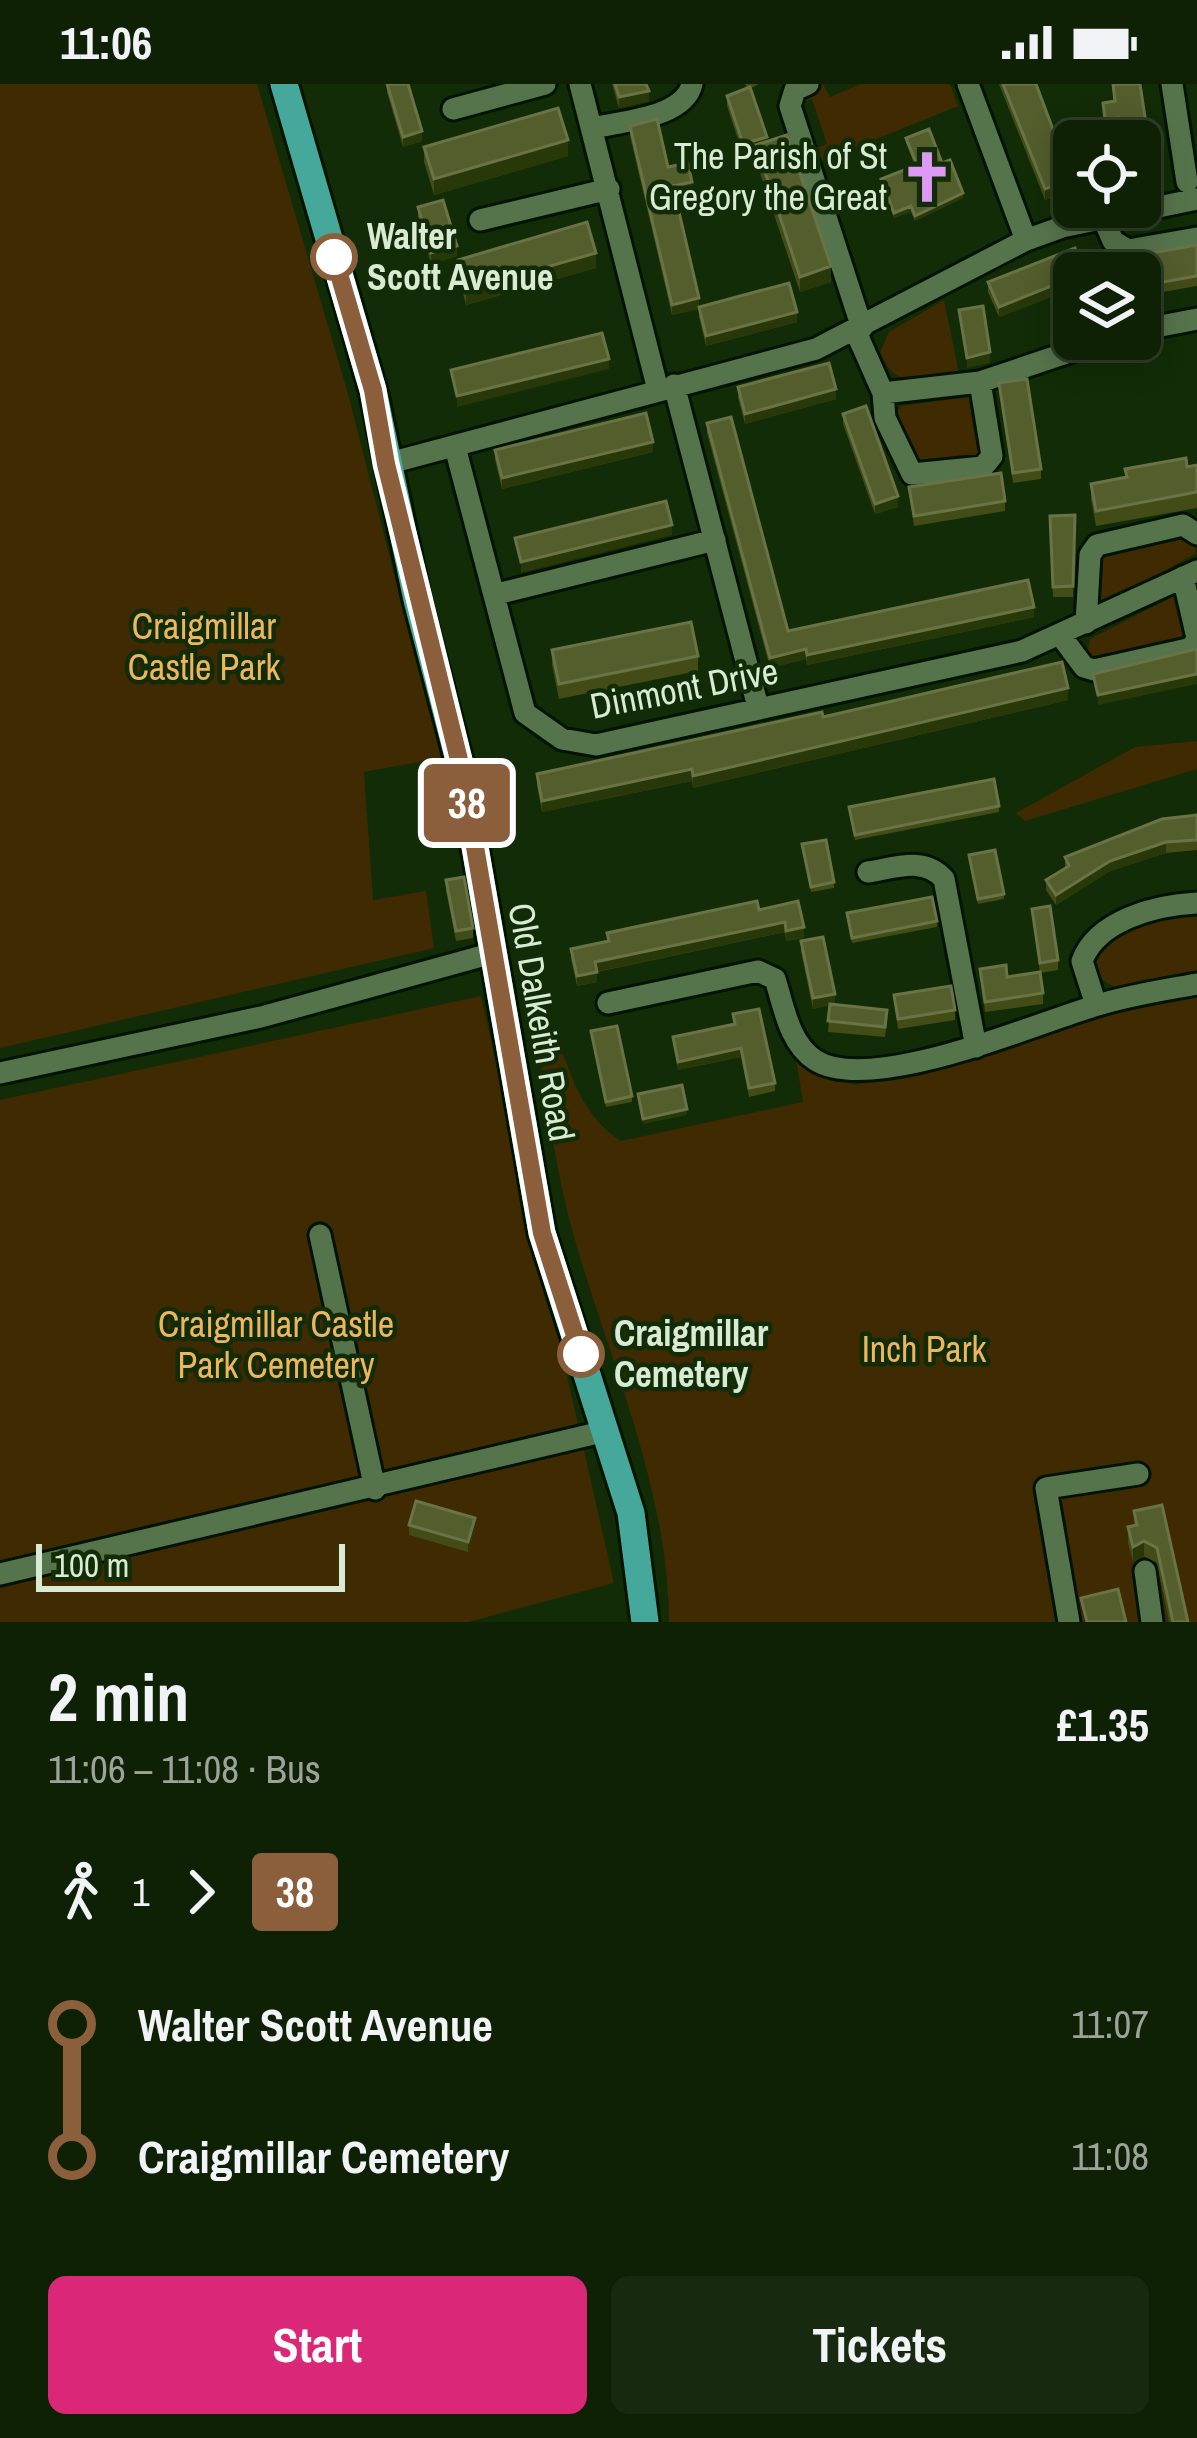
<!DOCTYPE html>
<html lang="en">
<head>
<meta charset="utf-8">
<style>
	body { margin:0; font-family:"Archivo Narrow",sans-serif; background:#17290f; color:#f1f3f6; height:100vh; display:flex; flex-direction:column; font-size:45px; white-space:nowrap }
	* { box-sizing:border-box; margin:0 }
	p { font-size:39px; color:#9ba39a }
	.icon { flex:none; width:66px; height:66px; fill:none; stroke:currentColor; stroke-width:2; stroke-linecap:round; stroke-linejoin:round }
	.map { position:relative; height:1538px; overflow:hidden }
	.panel { display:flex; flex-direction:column; background:#0e2105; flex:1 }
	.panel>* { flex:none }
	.badge { padding:0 24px; border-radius:9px; font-size:42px; line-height:78px }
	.fabs { position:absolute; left:1053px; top:36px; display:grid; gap:24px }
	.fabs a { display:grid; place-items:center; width:108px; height:108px; border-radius:18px; background:#0e2105; box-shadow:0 6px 30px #0003,0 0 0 3px #2e3e27; font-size:60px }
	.scale { position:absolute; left:36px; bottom:30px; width:309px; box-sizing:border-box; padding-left:12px; border:6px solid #daebd5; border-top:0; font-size:33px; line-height:42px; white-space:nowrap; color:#daebd5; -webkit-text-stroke:9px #122c07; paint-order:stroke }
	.map>.badge { position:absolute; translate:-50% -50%; box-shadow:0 0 0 6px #fff }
	.legs { display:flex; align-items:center; gap:18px; height:132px; padding:0 48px; font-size:39px }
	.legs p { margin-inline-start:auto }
	.overview { display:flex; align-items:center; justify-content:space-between; height:204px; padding:0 48px }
	h1 { font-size:66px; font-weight:700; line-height:90px }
	.primary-button { display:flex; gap:24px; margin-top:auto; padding:24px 48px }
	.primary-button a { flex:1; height:138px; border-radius:18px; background:#db2777; color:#fff; font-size:48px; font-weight:700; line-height:138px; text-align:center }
	.primary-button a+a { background:#17290f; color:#f1f3f6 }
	ul { padding:0 48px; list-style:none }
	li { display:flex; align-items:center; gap:42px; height:132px; font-size:45px }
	li i { display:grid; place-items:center; width:18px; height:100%; margin:0 15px; background:currentColor }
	li i::after { content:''; width:30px; height:30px; margin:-15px; border:9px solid; border-radius:50%; background:#0e2105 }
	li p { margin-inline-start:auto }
	li:first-child i { background:linear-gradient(#0000 50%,currentColor 0) }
	li:last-child i { background:linear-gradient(currentColor 50%,#0000 0) }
	.status { display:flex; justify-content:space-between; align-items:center; height:84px; padding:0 60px; background:#0e2105; direction:ltr }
	.status svg { height:33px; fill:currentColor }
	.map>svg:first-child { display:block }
</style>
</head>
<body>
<div class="status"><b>11:06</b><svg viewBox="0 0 49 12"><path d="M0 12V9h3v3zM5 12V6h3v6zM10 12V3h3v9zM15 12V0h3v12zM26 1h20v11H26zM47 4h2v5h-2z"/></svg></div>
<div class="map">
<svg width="1197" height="1538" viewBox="0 0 1197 1538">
	<rect width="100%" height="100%" fill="#122c07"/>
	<path fill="#402a01" d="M0,0h257l91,310 93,364 -77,14 9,128 53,-9 8,57 -434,100z
		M823,0l7,13 30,-13h90l8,22 -143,58 -3,-14 15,-6 -15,-45 -16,5 7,-11z
		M944,216l16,78c-37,2 -64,13 -80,-25l9,-21z
		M976,312l6,56 -6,9 -60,6 -22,-52 7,-9z
		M1186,451l8,4 2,14 -89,50 -7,-2 1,-38 6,-10z
		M1174,512l13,37 -5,9 -85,19 -10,-5 3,-17z
		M1197,657v28l-172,52 -9,-8 119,-66z
		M1197,828v65c-34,6 -82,28 -103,-8l6,-22 36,-23z
		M1197,907v631h-528c-1,-133 -58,-257 -94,-382 -19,-65 -27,-133 -38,-199l19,-5c16,41 27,81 65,105l182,-39 -7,-43 22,15 37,11 125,-26 120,-43z
		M481,912l133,587 -146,39h-468v-522z"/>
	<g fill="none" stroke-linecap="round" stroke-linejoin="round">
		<g stroke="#021300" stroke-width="27">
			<path id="minor" d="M580,0l78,306
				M808,0l-13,6 -5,16 72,222
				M968,0l58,156
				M1172,0l15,98
				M453,25l92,-25
				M593,44c29,-7 91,-10 99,-44
				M1103,134l10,23 15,9 69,-12
				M480,136l129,-31
				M1140,246l57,-11
				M856,248l27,61 2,25 27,56 71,-7 9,-11 -12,-74
				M674,301l84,322
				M883,309l97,-11 128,-43
				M455,363l70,266 37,26 34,6 426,-94 175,-80
				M386,380l430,-115 210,-109 36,-13 135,-28
				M497,510l218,-54
				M1086,539l4,-68 7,-10 86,-20 14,9
				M1061,552l23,31 10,3 98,-22 5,-10 -14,-61
				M868,788c27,-4 56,-16 76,7l32,168
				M608,919l150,-32 17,8c9,28 14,64 40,81 56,36 223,-38 283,-55 32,-10 66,-15 99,-21
				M1096,921l-14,-44c15,-41 74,-56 115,-58
				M0,989l261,-56 232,-64
				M320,1151l55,254
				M1145,1487l7,51
				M0,1490l606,-143
				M1069,1538l-23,-134 92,-14"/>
		</g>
		<g stroke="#021300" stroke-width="33">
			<path id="major" d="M284,0l89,306 44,210 45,172 80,461 89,280 14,109"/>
		</g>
		<use href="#minor" stroke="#56744c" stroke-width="21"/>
		<use href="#major" stroke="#46a89a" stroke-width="27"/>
	</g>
	<path fill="#434c17" d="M387,0l35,57 -19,6 -16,-55z
		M612,0h34l3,17 -30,7z
		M745,0h14l-8,4 16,54 64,140 -31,10 -44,-131v-11l-13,5 -16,-49v-10l20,-8z
		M999,0h37l36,106 -27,10z
		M1112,0h28l13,97 -13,1v-41h-19l-2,-13 -14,2 -2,-27 11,-1z
		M630,42l62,66 -17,4 24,111 98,15 -91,24 -7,-29v-8l-27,6 -42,-179z
		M906,54l36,25 21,35 -48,23 -4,-9 -17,6 -13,-34v-5l34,-13 -9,-23z
		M424,63l144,9 -134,39 -10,-33z
		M418,123l39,49 -26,8 -13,-47z
		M1197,161v41l-57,10v-23h-39l-1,-11z
		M458,176l138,8 -130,37 -8,-30z
		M1074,189v15l-75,29 -11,-25v-10z
		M999,299l42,86v10l-28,4z
		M738,303l98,12 -91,25 -7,-26z
		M843,330l55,93 -23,7 -32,-90z
		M707,339l81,208 246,-14 -227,48 -1,-6 -36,9 -63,-235z
		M495,366l158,2 -151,37 -7,-29z
		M1197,381v43l-101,18 -5,-27v-15l34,-6v-9z
		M909,403l96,14v10l-91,15z
		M1075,431l-2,82h-20l-3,-81z
		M552,566l146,6v15l-139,28 -7,-34z
		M1068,616l-375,88 -1,-7 -150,31 -5,-26v-12l286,-57z
		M999,722v6l-144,28 -6,-28v-5z
		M1197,731v35l-31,3 -56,18 -54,34 -10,-15v-10l19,-12v-11z
		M802,760l32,38v6l-23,4z
		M969,771l35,39v5l-26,5z
		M446,796l27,48v10l-17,3 -10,-50z
		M1032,825l26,51v10l-18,3z
		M759,826l45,28 -18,3 -1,-9 -188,40v10l-20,4 -6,-27v-10l36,-7v-9z
		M847,829l90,8v6l-85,16z
		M801,857l34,63 52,16 -2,17 -57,-5 2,-27 -17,4 -12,-57z
		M980,885l27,8 36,16v11l-58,8z
		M894,911l61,15v10l-57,9z
		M733,930l42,69v8l-26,6 -8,-40 -63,13 -5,-33 61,-13z
		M591,947l41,65v6l-26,5z
		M1162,1421l26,117h-19l-12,-59 -13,-7 -11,6 -5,-19v-16l6,-1v-15z
		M409,1441l66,3 -7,24 -59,-17z"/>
	<path fill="#293808" d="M649,7v10l-30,7v-11z
		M422,47v10l-19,6v-10z
		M767,53v10l-11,-2v5l-13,5v-11z
		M568,56v16l-134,39v-16z
		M1072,96v10l-27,10v-11z
		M692,98v10l-19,5v-11z
		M963,109v5l-48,23v-5z
		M911,122v6l-17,6v-5z
		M457,162v10l-26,8v-11z
		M596,169v15l-130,37v-15z
		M831,182v16l-31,10v-15z
		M1074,193v11l-75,29v-10z
		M699,214v11l-27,6v-10z
		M797,228v10l-91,24v-10z
		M990,268v11l-23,5v-10z
		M609,275v10l-152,38v-11z
		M836,305v10l-91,25v-10z
		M653,358v10l-151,37v-11z
		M898,412v11l-23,7v-10z
		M672,441v10l-151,38v-11z
		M1034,523v10l-227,48v-10z
		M806,565v10l-36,9v-10z
		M1197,590v10l-99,21v-10z
		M1068,604v12l-375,88v-12z
		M692,685v12l-150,31v-11z
		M1166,758v11l-56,18 -54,34v-10l54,-34z
		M785,838v10l-190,40v-10z
		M804,843v11l-18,3v-10z
		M597,888v10l-20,4v-10z
		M835,910v10l-22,5v-11z
		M741,964v9l-63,13v-8z
		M687,1025v6l-44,9v-5z
		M475,1434v10l-7,24v-10z
		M1144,1457v15l-11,6v-15z"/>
	<path fill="#545d2c" stroke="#697346" stroke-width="3" d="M387,0h21l14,47 -19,6z
		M615,0h31l3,7 -30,6z
		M1003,0h33l36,96 -27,9z
		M1113,0h27l13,86 -13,2v-31h-18l-3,-23 -14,2 -2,-17 12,-2z
		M750,3l17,50 -24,7 -16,-48z
		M558,24l10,32 -134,39 -10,-32z
		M657,35l11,48 20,-4 4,19 -19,4 26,112 -27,7 -42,-179z
		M929,45l13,34 8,-3 13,33 -48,23 -4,-10 -17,7 -13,-34 36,-14 -11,-27z
		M787,51l44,131 -31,11 -44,-132z
		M443,116l14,46 -26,7 -13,-46z
		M587,138l9,31 -130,37 -8,-30z
		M1197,161v31l-57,10v-13h-38l-2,-11z
		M1075,164l9,25h-10v4l-75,30 -11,-25z
		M789,199l8,29 -91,24 -7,-29z
		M983,222l7,46 -23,6 -8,-48z
		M602,249l7,26 -152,37 -6,-26z
		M829,279l7,26 -91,25 -7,-27z
		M1027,295l14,90 -28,4 -14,-90z
		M866,322l32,90 -23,8 -32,-90z
		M646,329l7,29 -151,36 -7,-28z
		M731,333l57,214 240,-51 6,27 -227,48 -1,-6 -36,9 -63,-235z
		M1186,374l1,9 10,-2v27l-101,19 -5,-27 36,-7 -2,-8z
		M1001,389l4,28 -91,15 -5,-29z
		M666,417l6,24 -151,37 -6,-24z
		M1075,431l-2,71 -20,1 -3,-71z
		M691,538l7,34 -139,28 -7,-34z
		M1197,565v25l-99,21 -5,-21z
		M1062,578l6,26 -375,88 -1,-7 -150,32 -5,-27 285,-62 1,5z
		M994,695l5,27 -144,29 -6,-28z
		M1197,731v25l-31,2 -56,19 -54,34 -10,-15 23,-14 -4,-9 97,-38z
		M826,756l8,42 -23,5 -9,-43z
		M995,766l9,44 -26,5 -9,-44z
		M464,793l9,51 -17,3 -10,-51z
		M932,813l5,24 -85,17 -5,-25z
		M757,817l2,9 39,-9 6,26 -18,4 -1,-9 -190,40 2,10 -20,4 -6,-27 38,-8 -2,-8z
		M1050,822l8,54 -18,3 -8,-54z
		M823,853l12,57 -22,4 -12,-57z
		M1006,881l1,12 33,-5 3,21 -58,9 -5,-33z
		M951,902l4,24 -57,9 -4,-24z
		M830,920l57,6 -2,17 -57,-6z
		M759,925l16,74 -26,5 -8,-40 -63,14 -5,-25 62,-13 -2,-10z
		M617,942l15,70 -26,6 -15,-71z
		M682,1001l5,24 -44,10 -5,-25z
		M416,1417l59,17 -7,24 -59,-17z
		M1162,1421l26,117h-15l-16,-74 -13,-7 -11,6 -5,-20 9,-2 -3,-14z
		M1118,1505l8,33h-39l-6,-24z"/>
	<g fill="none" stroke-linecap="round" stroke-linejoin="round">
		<g stroke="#fff" stroke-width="27">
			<path id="line-1" d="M334,173l39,133 13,74 76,308 80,461 39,121"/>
		</g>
		<use href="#line-1" stroke="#8b5e3c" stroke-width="18"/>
	</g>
	<defs>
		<g id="church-bare" transform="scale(4.14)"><path d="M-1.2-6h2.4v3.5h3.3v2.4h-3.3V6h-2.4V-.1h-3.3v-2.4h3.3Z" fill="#dd99f3" stroke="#122c07" stroke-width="2.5" paint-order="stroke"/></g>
	</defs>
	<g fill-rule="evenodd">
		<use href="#church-bare" x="927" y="93"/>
	</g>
	<g fill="#fff" stroke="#8b5e3c" stroke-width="6">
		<circle cx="334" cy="173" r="21"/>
		<circle cx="581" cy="1270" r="21"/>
	</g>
	<g text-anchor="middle" stroke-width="9" stroke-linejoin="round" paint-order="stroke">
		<g font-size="36" fill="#daebd5" stroke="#122c07" text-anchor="end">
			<text x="887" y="85">The Parish of St<tspan x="887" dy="41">Gregory the Great</tspan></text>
		</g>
		<g font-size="36" font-weight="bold" fill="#daebd5" stroke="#122c07" text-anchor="start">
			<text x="367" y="165">Walter<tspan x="367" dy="41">Scott Avenue</tspan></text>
			<text x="614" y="1262">Craigmillar<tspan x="614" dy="41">Cemetery</tspan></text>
		</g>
		<g font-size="36" fill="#edb65d" stroke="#122c07">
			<text x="204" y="555">Craigmillar<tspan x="204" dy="41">Castle Park</tspan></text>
			<text x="276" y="1253">Craigmillar Castle<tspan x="276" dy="41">Park Cemetery</tspan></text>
			<text x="924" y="1278">Inch Park</text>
		</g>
		<g font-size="36" fill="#daebd5" stroke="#122c07">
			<text transform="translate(684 604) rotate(-11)" y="13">Dinmont Drive</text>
			<text transform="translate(542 938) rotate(80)" y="13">Old Dalkeith Road</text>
		</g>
	</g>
</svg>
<div class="fabs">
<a><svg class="icon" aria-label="locate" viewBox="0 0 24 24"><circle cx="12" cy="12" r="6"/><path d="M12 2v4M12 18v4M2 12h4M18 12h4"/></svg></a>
<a><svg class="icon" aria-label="layers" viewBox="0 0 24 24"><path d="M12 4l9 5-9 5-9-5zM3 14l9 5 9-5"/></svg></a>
</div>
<div class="scale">100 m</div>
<b class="badge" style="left:467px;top:719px;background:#8b5e3c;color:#fff">38</b>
</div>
<section class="panel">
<div class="overview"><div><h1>2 min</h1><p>11:06 – 11:08 · Bus</p></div><b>£1.35</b></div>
<div class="legs"><svg class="icon" aria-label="walk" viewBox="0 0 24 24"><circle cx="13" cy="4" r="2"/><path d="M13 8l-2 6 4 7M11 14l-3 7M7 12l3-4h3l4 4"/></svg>1<svg class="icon" aria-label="forward" viewBox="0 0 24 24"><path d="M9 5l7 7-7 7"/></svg><b class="badge" style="background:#8b5e3c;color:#fff">38</b></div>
<ul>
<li><i style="color:#8b5e3c"></i><b>Walter Scott Avenue</b><p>11:07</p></li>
<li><i style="color:#8b5e3c"></i><b>Craigmillar Cemetery</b><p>11:08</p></li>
</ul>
<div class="primary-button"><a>Start</a><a>Tickets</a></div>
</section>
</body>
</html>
